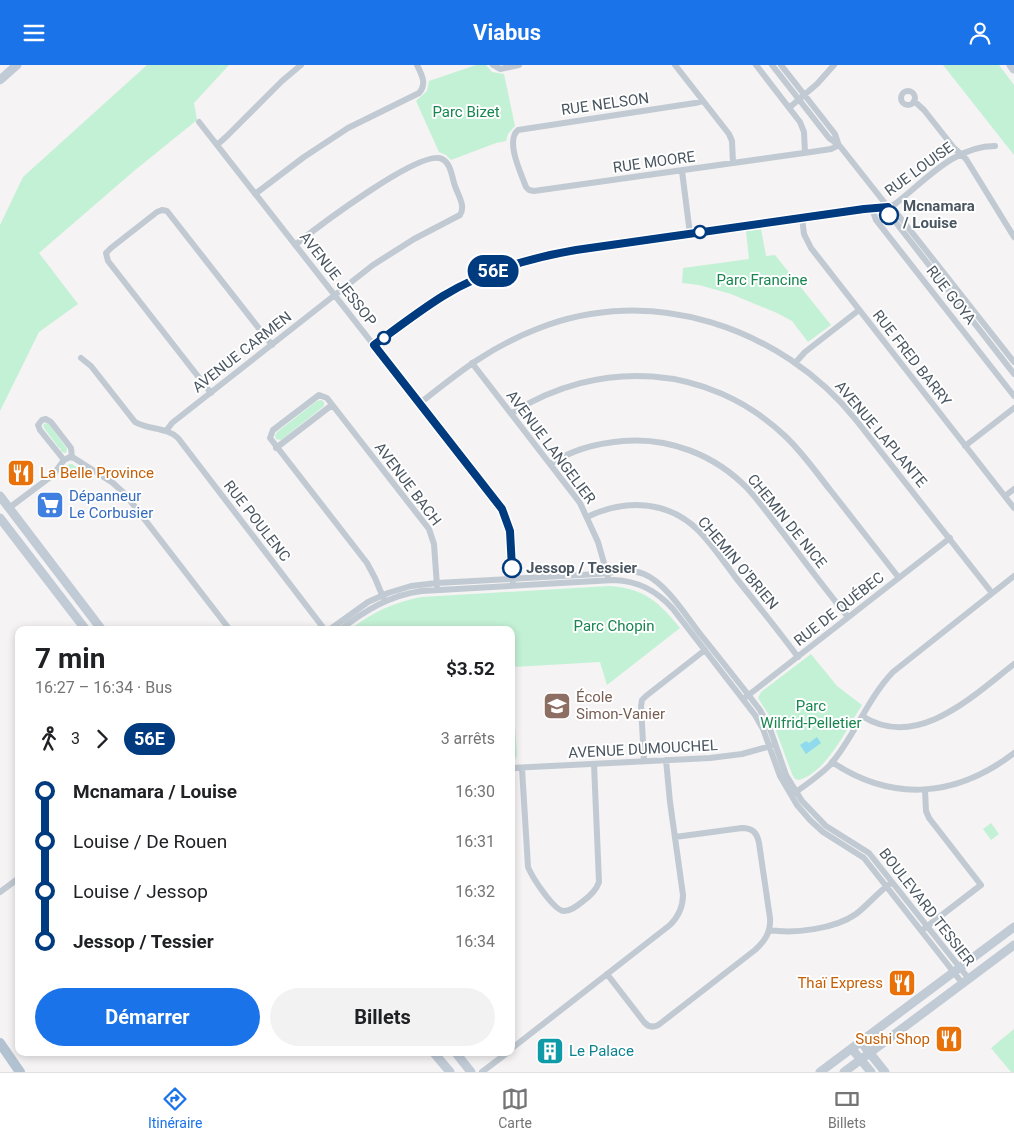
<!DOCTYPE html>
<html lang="fr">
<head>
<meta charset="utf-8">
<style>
	body { margin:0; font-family:Roboto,sans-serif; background:#f2f2f2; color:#202124; height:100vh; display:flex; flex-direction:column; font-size:19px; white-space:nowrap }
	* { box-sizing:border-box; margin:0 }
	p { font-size:16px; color:#757577 }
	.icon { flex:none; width:28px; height:28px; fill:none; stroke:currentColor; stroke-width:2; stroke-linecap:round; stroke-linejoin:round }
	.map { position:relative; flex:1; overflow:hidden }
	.details { position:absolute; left:15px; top:561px; width:500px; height:430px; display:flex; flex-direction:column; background:#fff; border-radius:10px; box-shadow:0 2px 8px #0003 }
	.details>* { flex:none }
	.badge { padding:0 10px; border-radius:16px; font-size:18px; line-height:32px }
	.map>.badge { position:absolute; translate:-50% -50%; box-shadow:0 0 0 2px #fff }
	.legs { display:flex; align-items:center; gap:8px; height:55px; padding:0 20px; font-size:16px }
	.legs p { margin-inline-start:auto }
	.head { display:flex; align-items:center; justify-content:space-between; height:85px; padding:0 20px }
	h1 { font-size:28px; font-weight:700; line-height:38px }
	.button { display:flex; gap:10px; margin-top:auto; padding:10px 20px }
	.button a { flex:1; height:58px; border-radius:30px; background:#1a73e8; color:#fff; font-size:20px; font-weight:700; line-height:58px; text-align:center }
	.button a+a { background:#f2f2f2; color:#202124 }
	ul { padding:0 20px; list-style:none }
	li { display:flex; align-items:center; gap:18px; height:50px; font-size:19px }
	li i { display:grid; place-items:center; width:8px; height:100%; margin:0 6px; background:currentColor }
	li i::after { content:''; width:12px; height:12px; margin:-6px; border:4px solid; border-radius:50%; background:#fff }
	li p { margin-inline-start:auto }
	li:first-child i { background:linear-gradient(#0000 50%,currentColor 0) }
	li:last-child i { background:linear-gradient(currentColor 50%,#0000 0) }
	header { display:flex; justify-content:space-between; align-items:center; height:65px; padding:0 20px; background:#1a73e8; color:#fff; font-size:22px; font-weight:700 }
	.dock { display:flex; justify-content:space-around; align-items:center; height:70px; border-top:1px solid #e0e0e0; background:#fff; font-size:14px; color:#757577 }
	.dock a { display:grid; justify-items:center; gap:2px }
	.dock .on { color:#1a73e8 }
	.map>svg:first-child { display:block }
</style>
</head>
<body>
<header><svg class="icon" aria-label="menu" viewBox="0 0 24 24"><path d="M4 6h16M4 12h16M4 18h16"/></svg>Viabus<svg class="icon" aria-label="person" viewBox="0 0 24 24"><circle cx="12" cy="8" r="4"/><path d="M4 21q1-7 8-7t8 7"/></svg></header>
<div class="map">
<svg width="1014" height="1007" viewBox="0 0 1014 1007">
	<rect width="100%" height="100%" fill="#f5f3f3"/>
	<path fill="#c3f1d5" d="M147,0h82l-35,38 3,17 -63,51 -95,82 39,51 -39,28 -39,79v-186l23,-48z
		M476,0h10l6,7 12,2 11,52 -7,8 -2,7 -10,2 -45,17 -5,-5 -7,-3 -23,-51 11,-10 2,-10z
		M943,0h56l15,20v70z
		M761,164l5,27 9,-1 56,70 -23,17 -16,-21 -15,-8 -46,-19 -32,-9 -17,-2 1,-15 66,-9 -3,-28z
		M321,335l3,2v4l-43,34 -5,-1 -1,-3 2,-4 40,-31z
		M46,358l3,1 18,25 -1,4 -4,-1 -2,-3 1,-1h-2l-15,-20 -1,-3z
		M70,399h2l15,10 -9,-2 -10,1 -4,-4v-2z
		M609,521c35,2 50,16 71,42l-73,57 -7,-23 -87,5v25h-2v-62h-162c22,-17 45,-28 72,-33z
		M811,589l26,32 25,19c-15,23 -35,67 -63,75l-4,-1 -3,-5 -20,-54 -14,-22 3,-6z
		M511,661h4l2,29 -2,5 -4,2z
		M991,758l8,11 -8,6 -8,-11z
		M1014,964v43h-3l-20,-24z"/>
	<path fill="#90daee" d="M817,672l4,6 -15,11 -6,-9 6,-4 3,2z"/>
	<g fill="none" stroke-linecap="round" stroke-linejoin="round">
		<path stroke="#c1cad2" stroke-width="6" d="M493,0l7,4 19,-4
			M675,0l54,69 3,7 1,22
			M756,0l44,57 4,10 1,21
			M772,0l57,73 10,7 49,62 7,4 119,151
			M781,0l54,69 3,9
			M901 33a7 7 0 1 1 14 0a7 7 0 1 1-14 0Z
			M703,36l-8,2 -177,27c-13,11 3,43 8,57l3,3 5,1 277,-39 20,-3 8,-4
			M914,36l10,9 30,38 12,11 48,78
			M790,42l27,-23 17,-19
			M199,57l300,383c14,23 12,51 14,77
			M217,80l10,-9 55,-55 19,-16
			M682,106l8,63
			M255,129l49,-37 44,-29 71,-35c8,-9 3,-18 -2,-28
			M888,142l2,8 124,159
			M872,144l4,11 138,176
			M802,153l2,16 7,14 203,260
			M374,280l53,-38 30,-19 41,-19 33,-10 34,-7 132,-19 191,-26 7,-3c30,-23 59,-58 100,-58
			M81,293l10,8 44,56c13,8 32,5 43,16l147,192
			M796,297l9,-10 54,-42
			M472,298l108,140 18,39 10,35
			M211,328l-103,-132 -2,-8 5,-5 46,-36 5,-2 5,1 105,134
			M419,339c39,-31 71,-57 118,-75 113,-46 245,-2 319,91l136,173
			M512,348c87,-55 196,-50 273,23 17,16 31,36 46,55 23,29 45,58 68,87
			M166,366l6,-8 201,-158 41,-26 46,-24c6,-9 -2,-20 -5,-29 -3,-8 -4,-23 -13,-27 -21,-11 -127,70 -147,86
			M965,381l49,-38
			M276,383l56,-43
			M64,395l-24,-30 -2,-5 4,-5 4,-1 5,3 20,26 1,9
			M551,399c20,-14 48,-21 72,-23 46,-4 92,14 124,47 13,14 24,30 36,45 21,28 43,57 65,84
			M1005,431l9,-7
			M9,443l44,-33 11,-15 6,-3 4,1 39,25 12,11 105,136
			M587,452c38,-18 80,-17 111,13 14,14 26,32 38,48 21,26 42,52 62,79
			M383,532l-8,-19 -8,-15 -97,-125 3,-8 46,-35 8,3 102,131 5,15 3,42
			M329,565l39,-28 20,-9 23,-7 26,-3 161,-9c16,-1 31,-6 46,0 22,9 42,42 57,61 20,25 40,50 59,75l10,19 16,46 16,26 24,25 43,27 100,126
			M340,565c24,-19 50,-35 82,-39l192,-11c25,1 43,11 59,29l82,106 8,14 17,47 17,29 13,15 13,12 41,26 99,126
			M746,632l204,-159
			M862,651c55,35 111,-20 152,-52
			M644,696l-3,-55 1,-6 4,-4 59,-46
			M832,697c61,41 125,35 182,-9
			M511,703l199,-10 32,-4 29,-8
			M522,703l6,99c4,10 26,44 36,44 7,0 13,-5 18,-9 7,-5 14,-11 17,-20l-5,-118
			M793,729c13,-9 26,-18 37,-29 24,-27 37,-66 63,-93l121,-96
			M0,827l19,-14
			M925,863l56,-43 -52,-67 -3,-7 -1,-21
			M769,865c25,4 66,-1 87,-16 12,-9 22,-22 35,-31
			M607,909l37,48c5,6 11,6 17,1l94,-73c10,-9 16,-18 15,-32l-11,-75c-2,-10 -6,-15 -17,-15l-67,9
			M511,984l159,-124c9,-9 13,-18 13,-30l-13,-93 -4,-42
			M482,1007l25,-19"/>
		<path stroke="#c1cbd6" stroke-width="9" d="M1011,0l3,4
			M0,15l17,-15
			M0,431l102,134
			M0,453l86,112
			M861,977l24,30
			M852,984l19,23
			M434,988l16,19
			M456,988l15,19
			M820,1007l194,-145
			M844,1007l170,-127"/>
		<path stroke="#b3c2d1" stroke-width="10" d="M0,978l20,29"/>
	</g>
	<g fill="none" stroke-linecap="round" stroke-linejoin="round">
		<g stroke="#fff" stroke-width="11">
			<path id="line-1" d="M512,503l-2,-37 -8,-22 -128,-164c23,-17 45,-34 69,-49 41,-25 86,-38 133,-46l288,-41 24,-2 1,8"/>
		</g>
		<use href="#line-1" stroke="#003b80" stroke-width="8"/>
	</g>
	<defs>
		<g id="restaurant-square" transform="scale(1.4375)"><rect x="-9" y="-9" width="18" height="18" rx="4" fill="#e8710a" stroke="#fff"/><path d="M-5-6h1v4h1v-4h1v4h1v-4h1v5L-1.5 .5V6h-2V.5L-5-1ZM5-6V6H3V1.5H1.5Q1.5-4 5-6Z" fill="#fff"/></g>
		<g id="supermarket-square" transform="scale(1.4375)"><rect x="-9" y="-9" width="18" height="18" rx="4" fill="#3f7fe0" stroke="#fff"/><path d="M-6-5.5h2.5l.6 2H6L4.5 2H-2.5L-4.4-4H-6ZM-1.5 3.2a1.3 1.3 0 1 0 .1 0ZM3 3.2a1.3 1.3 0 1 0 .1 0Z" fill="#fff"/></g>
		<g id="school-square" transform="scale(1.4375)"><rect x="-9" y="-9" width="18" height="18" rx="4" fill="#8d6e63" stroke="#fff"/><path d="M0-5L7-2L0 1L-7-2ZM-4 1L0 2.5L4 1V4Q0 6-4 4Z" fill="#fff"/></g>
		<g id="building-square" transform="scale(1.4375)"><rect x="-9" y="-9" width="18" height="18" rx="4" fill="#0f9aa8" stroke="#fff"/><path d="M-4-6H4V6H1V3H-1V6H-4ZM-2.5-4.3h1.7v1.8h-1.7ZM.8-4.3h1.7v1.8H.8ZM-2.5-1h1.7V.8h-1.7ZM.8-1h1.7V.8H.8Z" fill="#fff"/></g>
	</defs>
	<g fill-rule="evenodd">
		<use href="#restaurant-square" x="21" y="408"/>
		<use href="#supermarket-square" x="50" y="440"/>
		<use href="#school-square" x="557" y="641"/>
		<use href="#restaurant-square" x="902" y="918"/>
		<use href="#restaurant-square" x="949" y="974"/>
		<use href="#building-square" x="550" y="986"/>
	</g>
	<g fill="#fff" stroke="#003b80" stroke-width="2.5">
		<circle cx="889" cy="150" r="9"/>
		<circle cx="700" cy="167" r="6"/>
		<circle cx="384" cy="273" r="6"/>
		<circle cx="512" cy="503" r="9"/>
	</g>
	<g text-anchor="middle" stroke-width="4" stroke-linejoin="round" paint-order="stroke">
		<g font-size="15" fill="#4a5661" stroke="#fff">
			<text transform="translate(605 39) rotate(-8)" y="5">RUE NELSON</text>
			<text transform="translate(654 97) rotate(-8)" y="5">RUE MOORE</text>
			<text transform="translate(919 104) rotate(-36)" y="5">RUE LOUISE</text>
			<text transform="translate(338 214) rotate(52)" y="5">AVENUE JESSOP</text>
			<text transform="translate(951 230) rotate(52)" y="5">RUE GOYA</text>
			<text transform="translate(242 287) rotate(-38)" y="5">AVENUE CARMEN</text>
			<text transform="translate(912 293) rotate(52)" y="5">RUE FRED BARRY</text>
			<text transform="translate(881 369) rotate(50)" y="5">AVENUE LAPLANTE</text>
			<text transform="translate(551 382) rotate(53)" y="5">AVENUE LANGELIER</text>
			<text transform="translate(408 419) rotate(53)" y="5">AVENUE BACH</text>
			<text transform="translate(257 456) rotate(52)" y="5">RUE POULENC</text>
			<text transform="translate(787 456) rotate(51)" y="5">CHEMIN DE NICE</text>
			<text transform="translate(738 498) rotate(50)" y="5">CHEMIN O'BRIEN</text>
			<text transform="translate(839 544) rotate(-38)" y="5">RUE DE QUÉBEC</text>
			<text transform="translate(643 684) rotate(-3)" y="5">AVENUE DUMOUCHEL</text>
			<text transform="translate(927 842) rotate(52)" y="5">BOULEVARD TESSIER</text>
		</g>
		<g font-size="15" fill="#17864f" stroke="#fff">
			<text x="466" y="52">Parc Bizet</text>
			<text x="762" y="220">Parc Francine</text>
			<text x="614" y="566">Parc Chopin</text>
			<text x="811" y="646">Parc<tspan x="811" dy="17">Wilfrid-Pelletier</tspan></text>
		</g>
		<g font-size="15" font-weight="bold" fill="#4a5661" stroke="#fff" text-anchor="start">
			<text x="903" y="146">Mcnamara<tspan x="903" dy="17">/ Louise</tspan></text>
			<text x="526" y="508">Jessop / Tessier</text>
		</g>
		<g font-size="15" fill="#c56008" stroke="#fff" text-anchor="end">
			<text x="40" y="413" text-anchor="start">La Belle Province</text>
			<text x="883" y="923">Thaï Express</text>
			<text x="930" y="979">Sushi Shop</text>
		</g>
		<g font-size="15" fill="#366cbe" stroke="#fff" text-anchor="start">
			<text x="69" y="436">Dépanneur<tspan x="69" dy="17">Le Corbusier</tspan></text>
		</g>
		<g font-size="15" fill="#785e54" stroke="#fff" text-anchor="start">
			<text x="576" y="637">École<tspan x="576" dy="17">Simon-Vanier</tspan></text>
		</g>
		<g font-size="15" fill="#0d838f" stroke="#fff" text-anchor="start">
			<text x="569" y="991">Le Palace</text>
		</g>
	</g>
</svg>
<b class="badge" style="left:493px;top:206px;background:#003b80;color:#fff">56E</b>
<section class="details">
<div class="head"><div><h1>7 min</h1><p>16:27 – 16:34 · Bus</p></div><b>$3.52</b></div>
<div class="legs"><svg class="icon" aria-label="walk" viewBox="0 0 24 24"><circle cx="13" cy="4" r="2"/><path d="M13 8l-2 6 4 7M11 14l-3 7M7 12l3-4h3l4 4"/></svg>3<svg class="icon" aria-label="forward" viewBox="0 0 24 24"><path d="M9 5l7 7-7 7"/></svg><b class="badge" style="background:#003b80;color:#fff">56E</b><p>3 arrêts</p></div>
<ul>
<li><i style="color:#003b80"></i><b>Mcnamara / Louise</b><p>16:30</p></li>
<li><i style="color:#003b80"></i><span>Louise / De Rouen</span><p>16:31</p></li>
<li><i style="color:#003b80"></i><span>Louise / Jessop</span><p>16:32</p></li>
<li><i style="color:#003b80"></i><b>Jessop / Tessier</b><p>16:34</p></li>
</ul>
<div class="button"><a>Démarrer</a><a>Billets</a></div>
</section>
</div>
<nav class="dock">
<a class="on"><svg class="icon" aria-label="directions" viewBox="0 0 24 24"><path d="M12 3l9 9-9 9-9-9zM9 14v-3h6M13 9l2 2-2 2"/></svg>Itinéraire</a>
<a><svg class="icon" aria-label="map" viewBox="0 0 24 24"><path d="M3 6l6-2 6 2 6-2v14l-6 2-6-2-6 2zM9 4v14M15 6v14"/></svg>Carte</a>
<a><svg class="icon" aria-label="tickets" viewBox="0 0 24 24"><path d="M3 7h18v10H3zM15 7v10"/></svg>Billets</a>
</nav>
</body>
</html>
